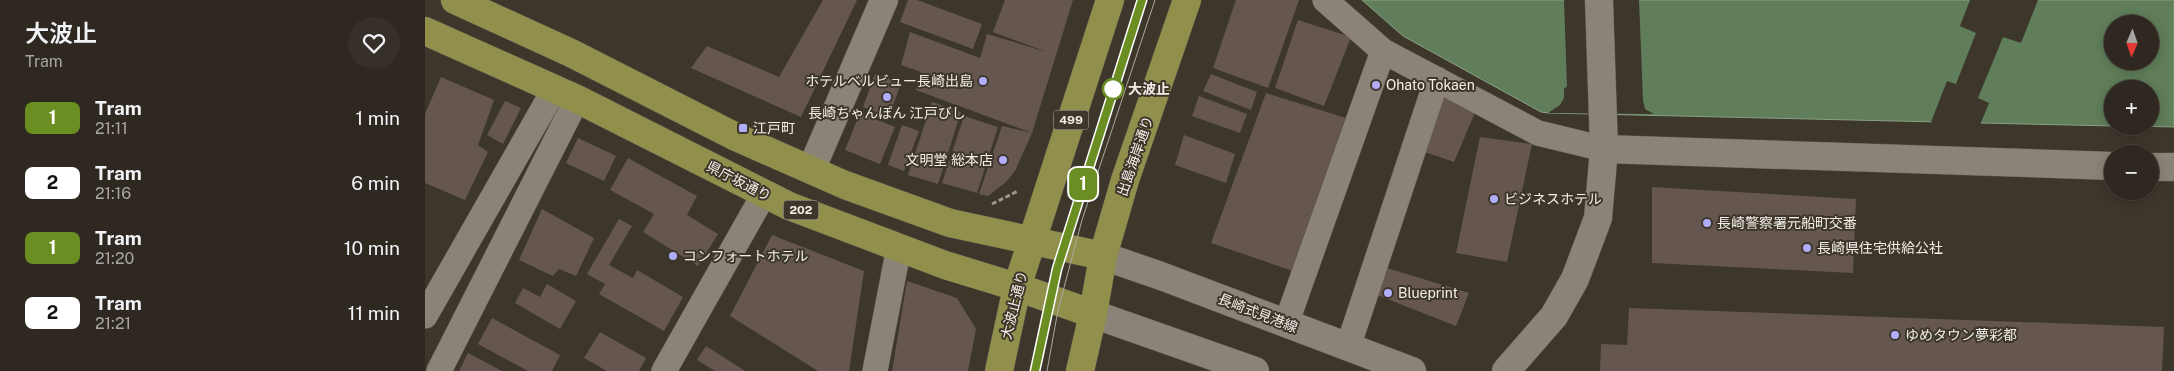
<!DOCTYPE html>
<html lang="en">
<head>
<meta charset="utf-8">
<style>
	body { margin:0; font-family:"Public Sans","Noto Sans JP",sans-serif; background:#363029; color:#f1f3f6; height:100vh; display:flex; flex-direction:column; font-size:19px; white-space:nowrap }
	* { box-sizing:border-box; margin:0 }
	p { font-size:16px; color:#a7a6a5 }
	.icon { flex:none; width:28px; height:28px; fill:none; stroke:currentColor; stroke-width:2; stroke-linecap:round; stroke-linejoin:round }
	.map { position:relative; flex:1; overflow:hidden }
	.drawer { display:flex; flex-direction:column; background:#2e2820; width:425px }
	.drawer>* { flex:none }
	.badge { padding:0 10px; border-radius:8px; font-size:18px; line-height:32px }
	.needle { width:32px; rotate:182deg }
	.buttons { position:absolute; left:1679px; top:15px; display:grid; gap:10px }
	.buttons a { display:grid; place-items:center; width:55px; height:55px; border-radius:50%; background:#2e2820; box-shadow:0 2px 12px #0003,0 0 0 1px #49443e; font-size:25px }
	.map>.badge { position:absolute; translate:-50% -50%; box-shadow:0 0 0 2px #fff }
	.round { display:grid; place-items:center; flex:none; width:52px; height:52px; border-radius:26px; background:#363029 }
	.head { display:flex; align-items:center; justify-content:space-between; height:85px; padding:0 25px }
	h1 { font-size:24px; font-weight:600; line-height:38px }
	ul { padding:0; list-style:none }
	li { display:flex; align-items:center; gap:15px; height:65px; padding:0 25px }
	li div { flex:1 }
	li b { display:block; font-size:19px }
	li em { font-style:normal }
	li .badge { min-width:55px; font-weight:700; text-align:center }
	main { display:flex; flex:1; min-height:0 }
	.map>svg:first-child { display:block }
</style>
</head>
<body>
<main>
<section class="drawer">
<div class="head"><div><h1>大波止</h1><p>Tram</p></div><a class="round"><svg class="icon" aria-label="heart" viewBox="0 0 24 24"><path d="M12 20l-8-8c-3-5 5-10 8-4 3-6 11-1 8 4z"/></svg></a></div>
<ul>
<li><span class="badge" style="background:#6b8e23;color:#fff">1</span><div><b>Tram</b><p>21:11</p></div><em>1 min</em></li>
<li><span class="badge" style="background:#fff;color:#111">2</span><div><b>Tram</b><p>21:16</p></div><em>6 min</em></li>
<li><span class="badge" style="background:#6b8e23;color:#fff">1</span><div><b>Tram</b><p>21:20</p></div><em>10 min</em></li>
<li><span class="badge" style="background:#fff;color:#111">2</span><div><b>Tram</b><p>21:21</p></div><em>11 min</em></li>
</ul>
</section>
<div class="map">
<svg width="1749" height="371" viewBox="0 0 1749 371">
	<rect width="100%" height="100%" fill="#3d362b"/>
	<path fill="#5f7e59" stroke="#8ba084" fill-rule="evenodd" d="M937,0h812v127l-38,-1h14v-37h-37l-1,37 -564,-13 -7,-1 -138,-76zM1688,24h37v37h-37z"/>
	<path fill="#3d362b" d="M1139,0h75l4,100 2,9 9,5 -106,-1 12,-8 4,-7v-9l3,-3z
		M1545,0h68l-17,43 -18,-6 -25,61 11,5 -9,22 -44,-1 -5,-2 16,-41 9,3 20,-51 -16,-7z"/>
	<path fill="#655750" d="M398,0h34l-56,117 -110,-49 16,-22 72,31z
		M483,0h9l65,24 -9,25 -73,-27z
		M580,0h68l-41,133 -116,-43 5,-18 -20,-7 9,-33 70,26 7,-24 60,18 -54,-20z
		M811,0h63l-31,88 -55,-20z
		M873,20l53,17 -27,69 -49,-18z
		M450,74l26,9 -12,34 -26,-10z
		M786,74l46,18 -6,18 -48,-19z
		M16,77l53,23 -16,45 10,7 -23,48 -40,-17v-69z
		M1021,90l31,18 -23,54 -32,-11z
		M841,93l83,26 -56,152 -82,-28z
		M774,96l48,18 -7,19 -48,-17z
		M80,101l16,7 -18,36 -16,-9z
		M507,102l29,10 -23,72 -30,-9z
		M435,113l35,14 -15,37 -35,-14z
		M539,116l34,11 -21,66 -35,-10z
		M477,125l17,6 -15,40 -16,-6z
		M577,126l30,7 -17,38 -9,11 -18,14 -9,-2z
		M759,135l51,19 -9,29 -51,-18z
		M1055,137l52,7 -25,118 -51,-9z
		M153,138l38,18 -12,25 -38,-18z
		M203,158l69,38 -10,19 31,19 -20,32 -55,-34 11,-18 -44,-24z
		M1227,187l204,12 -3,74 -201,-10z
		M117,209l52,29 -18,38 -17,-7 -6,7 -34,-16z
		M194,219l13,7 -23,39 24,13 4,-8 46,27 -19,34 -65,-37 6,-10 -18,-10z
		M347,235l92,36 -15,100h-31l-88,-55z
		M962,268l82,25 -13,33 -79,-31z
		M482,281l50,17 19,31 -8,42h-76z
		M122,284l29,17 -16,28 -45,-26 8,-15 17,9z
		M1204,308l535,19 -2,44h-562l1,-27 26,1z
		M67,318l68,37 -8,16h-24l-50,-27z
		M175,332l46,26 -7,13h-32l-23,-13z
		M281,346l39,25h-30l-18,-11z
		M43,353l34,18h-43z"/>
	<g fill="none" stroke-linecap="round" stroke-linejoin="round">
		<g stroke="#59544a" stroke-width="26">
			<path id="minor" d="M900,0l58,51 155,82 66,16
				M0,316l130,-228
				M861,324l97,-273
				M923,347l89,-268
				M14,371l138,-272
				M239,371l100,-177
				M450,371l24,-124"/>
		</g>
		<g stroke="#59544a" stroke-width="29">
			<path id="tertiary" d="M1179,149l509,17
				M1725,167h24
				M386,170l73,-170
				M1081,371l48,-55 21,-37 23,-61 6,-69 -5,-149"/>
		</g>
		<g stroke="#59544a" stroke-width="29">
			<path id="secondary" d="M678,256l58,20 251,95
				M668,314l162,57"/>
		</g>
		<g stroke="#59544a" stroke-width="29">
			<path id="trunk" d="M30,0l116,53 165,84 109,48 105,38 153,33
				M0,31l152,68 212,107 156,59 72,22 76,27
				M574,371l18,-84 93,-287
				M655,371l13,-57 10,-58 22,-76 62,-180"/>
		</g>
		<path stroke="#9b958c" stroke-width="3" stroke-dasharray="5 2.5" stroke-linecap="butt" d="M567,204l26,-13"/>
		<use href="#minor" stroke="#8b8377" stroke-width="25"/>
		<use href="#tertiary" stroke="#8b8377" stroke-width="28"/>
		<use href="#secondary" stroke="#8b8377" stroke-width="28"/>
		<use href="#trunk" stroke="#90904c" stroke-width="28"/>
		<path stroke="#ada89f" stroke-width="1" d="M610,371l22,-102 84,-269
			M622,371l11,-61 24,-90 73,-220"/>
	</g>
	<g fill="none" stroke-linecap="round" stroke-linejoin="round">
		<g stroke="#fff" stroke-width="11">
			<path id="line" d="M610,371l22,-102 85,-269"/>
		</g>
		<use href="#line" stroke="#6b8e23" stroke-width="8"/>
	</g>
	<g fill="#b1adfa" stroke="#3d362b" stroke-width="2">
		<circle cx="558" cy="81" r="5"/>
		<circle cx="951" cy="85" r="5"/>
		<circle cx="462" cy="97" r="5"/>
		<rect x="313" y="123" width="10" height="10" rx="2.5"/>
		<circle cx="578" cy="160" r="5"/>
		<circle cx="1069" cy="199" r="5"/>
		<circle cx="1282" cy="223" r="5"/>
		<circle cx="1382" cy="248" r="5"/>
		<circle cx="248" cy="256" r="5"/>
		<circle cx="963" cy="293" r="5"/>
		<circle cx="1470" cy="335" r="5"/>
	</g>
	<circle fill="#fff" stroke="#6b8e23" stroke-width="2.5" cx="688" cy="89" r="10"/>
	<g text-anchor="middle" stroke-width="4" stroke-linejoin="round" paint-order="stroke">
		<g fill="#3d362b" stroke="#bcb8af" stroke-width="1">
			<rect x="628.5" y="110.5" width="35" height="19" rx="4"/>
			<rect x="358.5" y="200.5" width="35" height="19" rx="4"/>
		</g>
		<g font-size="12" font-weight="bold" fill="#f3efe8">
			<text x="646" y="124">499</text>
			<text x="376" y="214">202</text>
		</g>
		<g font-size="14" fill="#f3efe8" stroke="#3d362b" text-anchor="start">
			<text x="548" y="86" text-anchor="end">ホテルベルビュー長崎出島</text>
			<text x="961" y="90">Ohato Tokaen</text>
			<text x="462" y="118" text-anchor="middle">長崎ちゃんぽん 江戸びし</text>
			<text x="328" y="133">江戸町</text>
			<text x="568" y="165" text-anchor="end">文明堂 総本店</text>
			<text x="1079" y="204">ビジネスホテル</text>
			<text x="1292" y="228">長崎警察署元船町交番</text>
			<text x="1392" y="253">長崎県住宅供給公社</text>
			<text x="258" y="261">コンフォートホテル</text>
			<text x="973" y="298">Blueprint</text>
			<text x="1480" y="340">ゆめタウン夢彩都</text>
		</g>
		<g font-size="14" font-weight="bold" fill="#f3efe8" stroke="#3d362b" text-anchor="start">
			<text x="703" y="94">大波止</text>
		</g>
		<g font-size="14" fill="#f3efe8" stroke="#3d362b">
			<text transform="translate(710 156) rotate(-71)" y="5">出島海岸通り</text>
			<text transform="translate(314 181) rotate(27)" y="5">県庁坂通り</text>
			<text transform="translate(589 305) rotate(-76)" y="5">大波止通り</text>
			<text transform="translate(833 313) rotate(21)" y="5">長崎式見港線</text>
		</g>
	</g>
</svg>
<div class="buttons">
<a><svg class="needle" viewBox="-14 -14 28 28"><path d="M0-13l5 13h-10z" fill="#e53935"/><path d="M0 13l5-13h-10z" fill="#a7a6a5"/></svg></a>
<a>+</a>
<a>−</a>
</div>
<b class="badge" style="left:658px;top:184px;background:#6b8e23;color:#fff">1</b>
</div>
</main>
</body>
</html>
